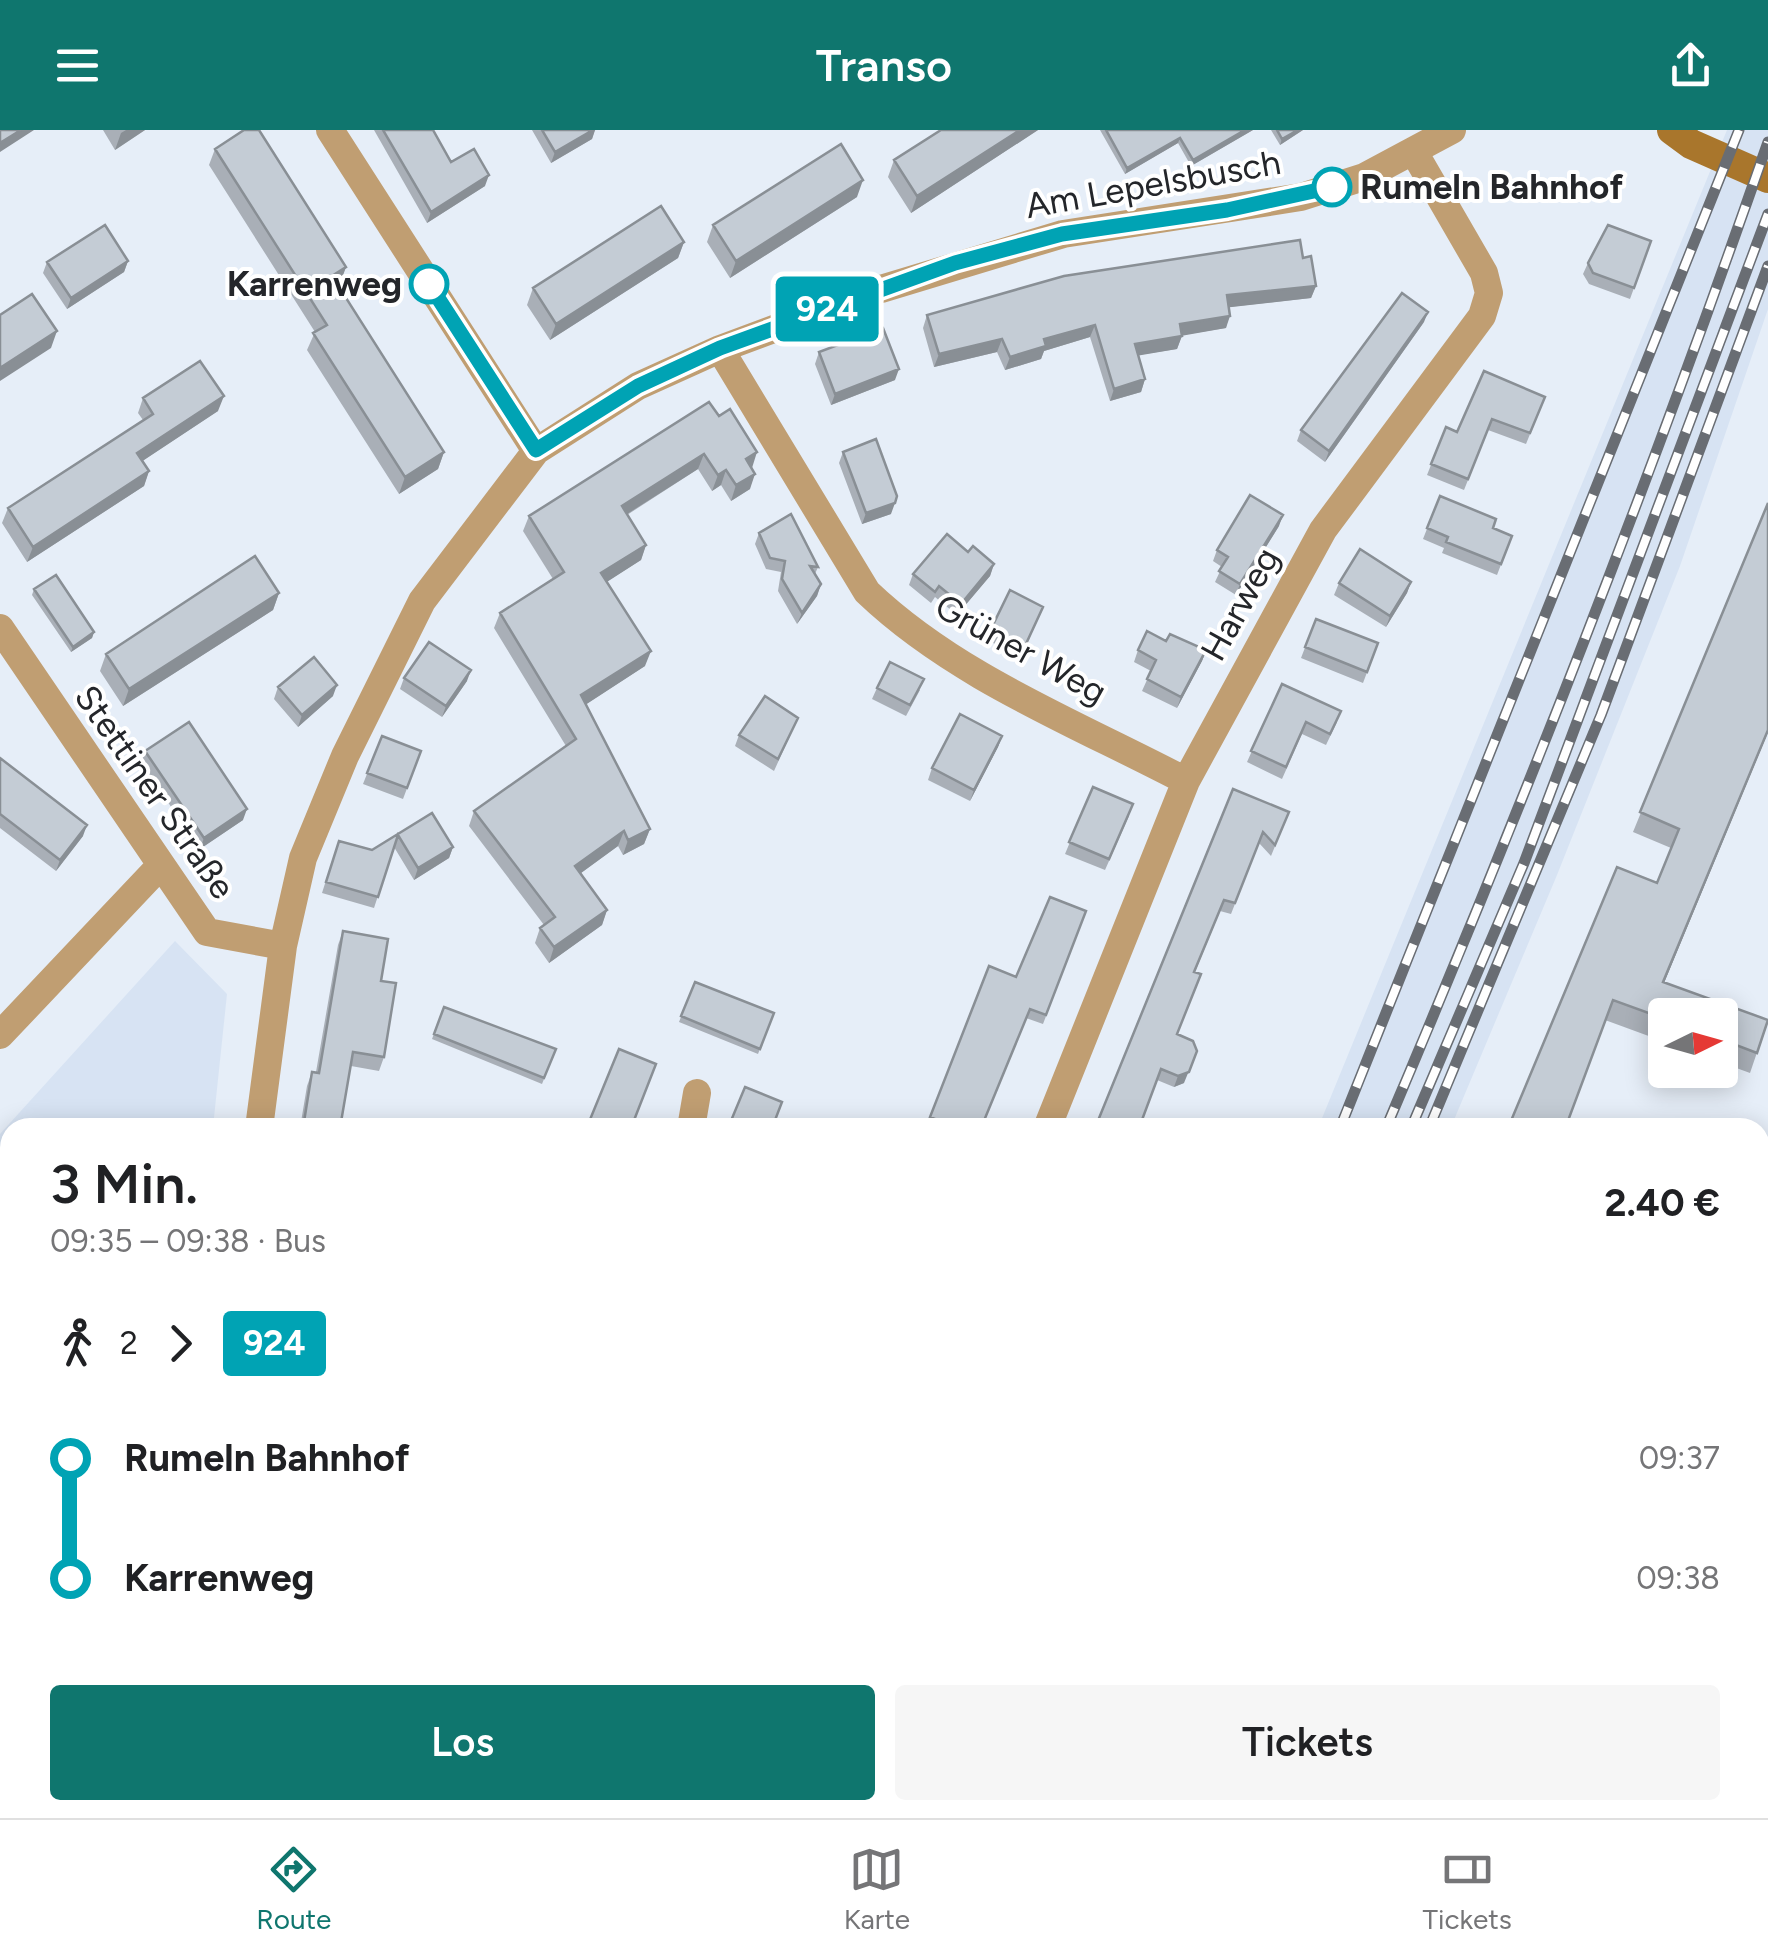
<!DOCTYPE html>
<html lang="de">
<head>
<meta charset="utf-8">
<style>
	body { margin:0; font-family:Figtree,sans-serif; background:#f6f6f6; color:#202124; height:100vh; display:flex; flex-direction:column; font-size:38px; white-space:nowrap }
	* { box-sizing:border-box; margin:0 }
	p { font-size:32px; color:#757577 }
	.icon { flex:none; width:55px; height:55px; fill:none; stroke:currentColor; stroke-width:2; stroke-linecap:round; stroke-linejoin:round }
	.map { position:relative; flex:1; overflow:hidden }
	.drawer { position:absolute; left:0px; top:988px; width:1770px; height:702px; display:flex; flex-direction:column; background:#fff; border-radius:30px 30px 0 0; box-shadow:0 5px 25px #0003 }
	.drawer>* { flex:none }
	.badge { padding:0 20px; border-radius:8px; font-size:35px; line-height:65px }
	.needle { width:65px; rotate:85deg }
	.tools { position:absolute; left:1648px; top:868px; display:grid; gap:20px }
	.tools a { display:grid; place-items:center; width:90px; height:90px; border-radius:10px; background:#fff; box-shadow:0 5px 25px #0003; font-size:50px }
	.map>.badge { position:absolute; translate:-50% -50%; box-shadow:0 0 0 5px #fff }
	.legs { display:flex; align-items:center; gap:15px; height:110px; padding:0 50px; font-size:32px }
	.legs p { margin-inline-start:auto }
	.head { display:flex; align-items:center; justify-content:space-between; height:170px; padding:0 50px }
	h1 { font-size:55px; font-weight:600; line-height:75px }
	.button { display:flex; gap:20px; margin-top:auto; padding:20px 50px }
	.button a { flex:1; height:115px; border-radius:10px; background:#0f766e; color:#fff; font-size:40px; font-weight:600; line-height:115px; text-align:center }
	.button a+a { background:#f6f6f6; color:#202124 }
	ul { padding:0 50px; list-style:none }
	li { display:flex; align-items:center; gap:35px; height:120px; font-size:38px }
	li i { display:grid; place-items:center; width:15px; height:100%; margin:0 12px; background:currentColor }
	li i::after { content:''; width:25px; height:25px; margin:-12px; border:8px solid; border-radius:50%; background:#fff }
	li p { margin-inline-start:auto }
	li:first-child i { background:linear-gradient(#0000 50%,currentColor 0) }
	li:last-child i { background:linear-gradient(currentColor 50%,#0000 0) }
	header { display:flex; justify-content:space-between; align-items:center; height:130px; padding:0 50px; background:#0f766e; color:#fff; font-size:45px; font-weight:600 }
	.tabs { display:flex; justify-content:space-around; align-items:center; height:140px; border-top:2px solid #e0e0e0; background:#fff; font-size:28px; color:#757577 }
	.tabs a { display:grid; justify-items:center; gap:5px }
	.tabs .active { color:#0f766e }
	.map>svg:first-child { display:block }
</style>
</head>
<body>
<header><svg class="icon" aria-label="menu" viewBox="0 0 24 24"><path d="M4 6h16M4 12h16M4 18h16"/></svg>Transo<svg class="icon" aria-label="share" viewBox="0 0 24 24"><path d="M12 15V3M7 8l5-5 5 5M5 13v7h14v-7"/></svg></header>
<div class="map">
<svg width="1768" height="1688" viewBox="0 0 1768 1688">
	<rect width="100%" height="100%" fill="#e6eef8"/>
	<path fill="#d7e3f3" d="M1727,0h41v179l-88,257 -123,309 -106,252 -133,1z
		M175,811l52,53 -14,133 -203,1v466l-10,1v-461z
		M1041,1680h122l-3,8h-122z"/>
	<path fill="#b3e6c0" d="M1760,1601l8,3v84h-55l3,-8h44z"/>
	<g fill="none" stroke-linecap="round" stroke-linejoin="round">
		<path stroke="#c09e72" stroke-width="28" d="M330,0l206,321
			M720,219l147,243c89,85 211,132 319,189
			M0,498l207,304 76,14
			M0,905l159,-168
			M259,998l24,-182 20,-88 42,-102 77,-155 114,-150 102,-65 82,-37 161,-60 182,-55 238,-37 63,-20 88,-47
			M691,998l6,-35
			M1047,998l139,-347 137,-251 159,-214 7,-23 -5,-20 -70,-121
			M0,1632l10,-1
			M314,1680l2,8
			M766,1688l4,-8"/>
		<path stroke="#a9762c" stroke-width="30" d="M1672,0l19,14 77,34
			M1760,1448l8,-24
			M1676,1688l3,-8"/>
		<g stroke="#696d73" stroke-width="11">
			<path id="rail" d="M1340,998l399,-998
				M1386,998c138,-325 266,-653 382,-986
				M1411,998l113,-265 244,-649
				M1429,998l172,-413 167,-449
				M1058,1688l4,-8
				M1093,1688l4,-8
				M1118,1688l4,-8
				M1136,1688l4,-8"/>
		</g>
		<use href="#rail" stroke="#fff" stroke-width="8" stroke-dasharray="22" stroke-linecap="butt"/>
	</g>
	<path fill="#a9afb7" d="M103,0h42l-30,20z
		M374,0h59l18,32 34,24 -58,37z
		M532,0h63l-3,9 -41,24z
		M941,0h97l-127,83 -23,-36 6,-17z
		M1100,0h153l-62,36 -13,-23 -53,31z
		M1271,0h32l-23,15z
		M215,19l131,118 -8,18 106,167 -6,17 -39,25 -92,-144 8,-18 -106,-167z
		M857,67l-127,81 -23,-36 6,-17z
		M1651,111l-21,58 -41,-15 -6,-10 5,-11z
		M684,112l-6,16 -128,82 -23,-35 6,-17z
		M1303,128l13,28 -5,12 -82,9 -3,21 -44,7 -5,14 -39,6 7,24 -4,13 -31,9 -20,-64 -46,14 -3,8 -36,11 -8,-18 -63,15 -11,-39 4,-13z
		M128,131l-4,11 -57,37 -24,-36 4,-11z
		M1424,192l-99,140 -28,-21 4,-11z
		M819,222l76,28 -64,25 -16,-41z
		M1545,267l-19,47 -38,-14 -24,60 -37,-15 19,-48 11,5z
		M143,268l75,13 -76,50 7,10 -5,15 -117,76 -25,-39 6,-15 135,-88 -5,-7z
		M709,272l42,66 -1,21 -19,12 -10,-16 -9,6 -14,-22 -71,46 19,30 -5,15 -35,22 39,84 -59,38 64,125 -6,15 -21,11 -5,-9 -37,27 26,37 -5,15 -53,38 -14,-20 5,-15 4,-3 -75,-99 5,-15 92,-65 -72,-118 6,-15 53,-34 -30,-48 6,-15z
		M843,322l48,62 -29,10 -23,-61z
		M1440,366l53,32 19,8 -15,39 -55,-22 2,-5 -21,-9z
		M1768,373v229l-104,251 104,37 -18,53 -30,-11v-47h-55v27l-60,-22 -36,98 25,10h-86l109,-261 40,16 14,-35 -38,-16z
		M1279,396l-43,69 -21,-13 7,-15 -9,-6 4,-11z
		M759,403l59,34 -3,7 6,10 -4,12 -20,28 -19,-33 3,-19 -15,-3 -11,-25z
		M968,422l26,12 -4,12 -33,39 -22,-18 -4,6 -22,-18 4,-11z
		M1411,452l-4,11 -21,34 -52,-32 5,-12z
		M34,459l60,43 -2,6 -21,14 -39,-57z
		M279,463l-6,17 -150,96 -23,-35 6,-17z
		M1043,477l-22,50 -34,-17 4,-11z
		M1316,489l62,24 -15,40 -62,-25z
		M1166,511l40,9 -4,11 -25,47 -35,-17 9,-20 -17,-9 4,-12z
		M404,548l63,3 -25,36 -42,-28z
		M1282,554l55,38 -11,23 -24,-11 -20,45 -35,-17z
		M278,557l55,9 -35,31 -24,-28z
		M877,558l43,2 -14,26 -34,-17z
		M798,588l-24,53 -39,-25 4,-11z
		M382,606l39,15 -18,48 -40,-15z
		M1002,606l-4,11 -28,54 -42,-21 4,-12z
		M145,621l98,69 -43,29 -59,-86z
		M0,628l83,78 -27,35 -56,-43z
		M1093,657l36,29 -24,54 -40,-16z
		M1233,659l56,23 -18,44 -12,-13 -28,71 -11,-3 -25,61 -18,62 7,49 -10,4 -17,-7z
		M432,683l21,34 -4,11 -35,22 -20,-33 -20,61 -52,-15 13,-41 37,-2z
		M1086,781l-43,113 -17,-6 -45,110h-50l-4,-2 53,-137 36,-12z
		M343,801l38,50 3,76 -5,14 -28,-5 -11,62h-40l7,-42 5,-14h4l22,-127z
		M695,852l79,31 -16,41 -79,-32z
		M444,877l112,42 -14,35 -110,-45z
		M589,992l42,6 -44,-1z
		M10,1114v102l-10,-9v-83z
		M199,1680h61l1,8h-60z
		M1328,1680h101l-3,8h-79z"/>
	<path fill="#898f95" d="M21,0h13l-34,22v-9z
		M126,0h19l-30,20 6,-17z
		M593,0h2l-3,9 -41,24 4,-11z
		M1020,0h18l-127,83 6,-17z
		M1245,0h8l-62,36 2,-6z
		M1298,0h5l-23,15 2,-6z
		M1180,8l-2,5 -53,31 2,-6z
		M489,45l-4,11 -58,37 4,-11z
		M863,50l-6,17 -127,81 6,-17z
		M684,112l-6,16 -128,82 6,-16z
		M128,131l-4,11 -57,37 4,-11z
		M346,137l-6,17 -14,8 6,-16z
		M1316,156l-5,12 -88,10 4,-13z
		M1428,182l-4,10 -99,140 4,-11z
		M1230,186l-4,12 -51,9 5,-13z
		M1095,195l-5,12 -46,14 -3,8 -36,11 5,-13 34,-18z
		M57,201l-6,17 -51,33v-13z
		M1182,206l-5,13 -47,8 5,-13z
		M1002,209l-5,13 -63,15 5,-13z
		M899,239l-4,11 -64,25 4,-11z
		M1145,249l-4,13 -31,9 4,-12z
		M224,266l-6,15 -86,57 5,-15z
		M444,322l-6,17 -39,25 6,-17z
		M757,322l-5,16 -6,-9z
		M704,324l-6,15 -82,52 6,-15z
		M726,340l-5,15 -9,6 6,-16z
		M149,341l-5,15 -117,76 6,-15z
		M755,344l-5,15 -19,12 5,-16z
		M895,373l-4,11 -29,10 4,-11z
		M1283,385l-4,11 -43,69 4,-11z
		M646,415l-5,15 -45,29 5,-16z
		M994,434l-4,12 -33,39 4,-11z
		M1411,452l-4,11 -21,34 4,-11z
		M821,454l-4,12 -20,28 5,-11z
		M279,463l-6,17 -150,96 6,-17z
		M94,502l-2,6 -21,14 2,-5z
		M1206,520l-4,11 -25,47 4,-11z
		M651,521l-6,15 -69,45 5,-16z
		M471,540l-4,11 -25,36 4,-11z
		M337,555l-4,11 -35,31 4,-12z
		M1768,600v2l-112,270 7,-20z
		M1002,606l-4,11 -28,54 4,-11z
		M247,679l-4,11 -43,29 4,-11z
		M87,695l-4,11 -27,35 4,-11z
		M650,699l-6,15 -21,11 5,-15z
		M624,701l-6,15 -48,35 5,-15z
		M453,717l-4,11 -35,22 4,-12z
		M607,780l-5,15 -53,38 5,-16z
		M1197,921l-13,32 -10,4 4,-11z
		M10,1403v10l-10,11v-10z
		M10,1575v5l-10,2v-6z"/>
	<path fill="#c4ccd5" stroke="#898f95" stroke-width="2.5" d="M0,0h21l-21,13z
		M244,0h15l87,137 -14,9 112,176 -39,25 -92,-144 14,-8 -112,-176z
		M383,0h50l18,32 23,-13 15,26 -58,37z
		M542,0h51l-38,22z
		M941,0h79l-103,66 -23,-36z
		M1106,0h139l-52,30 -13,-22 -53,30z
		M1277,0h21l-16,9z
		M841,14l22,36 -127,81 -23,-36z
		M661,76l23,36 -128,82 -23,-36z
		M105,95l23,36 -57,37 -24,-36z
		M1608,95l43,16 -17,47 -41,-15 -5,-10z
		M1300,110l3,18 8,-2 5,30 -89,9 3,21 -50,8 2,12 -47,8 10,35 -31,10 -19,-64 -51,14 2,7 -36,11 -8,-18 -63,15 -12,-39 137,-39z
		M1402,163l26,19 -99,139 -28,-21z
		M32,164l25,37 -57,37v-53z
		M883,198l16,41 -64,25 -16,-42z
		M200,231l24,35 -87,57 12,18 -116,76 -25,-39 145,-94 -10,-16z
		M1484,241l61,26 -15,36 -38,-14 -24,60 -37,-15 15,-37 11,5z
		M709,272l10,14 11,-7 27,43 -11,7 9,15 -19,11 -10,-15 -8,5 -14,-21 -82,52 24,39 -45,28 50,78 -70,44 69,134 -22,11 -4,-9 -49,35 32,44 -53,37 -14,-19 15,-11 -81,-106 102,-72 -76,-126 64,-41 -35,-56z
		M876,309l21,57 -2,7 -29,10 -23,-61z
		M1250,365l33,20 -43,69 -21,-13 9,-14 -11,-7z
		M1440,366l56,23 -3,9 19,8 -11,28 -55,-22 2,-5 -21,-9z
		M1768,373v227l-105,252 105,38 -11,33 -37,-14v-24h-55v4l-52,-19 -44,118 25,10h-86l109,-261 40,16 22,-54 -39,-17z
		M791,384l27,53 -8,-1 11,18 -19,29 -20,-34 3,-18 -15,-3 -11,-25z
		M947,404l21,18 5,-6 21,18 -33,40 -22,-18 -4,6 -22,-18z
		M1360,419l51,33 -21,34 -51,-33z
		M255,426l24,37 -150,96 -23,-35z
		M56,445l38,57 -21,15 -39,-58z
		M1010,460l33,17 -18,39 -34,-17z
		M1316,489l62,24 -11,29 -62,-25z
		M1147,501l19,10 4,-7 36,16 -25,47 -34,-18 9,-19 -18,-10z
		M429,512l42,28 -25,36 -42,-28z
		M314,527l23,28 -35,30 -24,-28z
		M890,532l34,17 -14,26 -33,-17z
		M1282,554l59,27 -11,23 -24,-12 -20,45 -35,-16z
		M765,566l33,22 -20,41 -39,-24z
		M960,584l42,22 -28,54 -42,-22z
		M189,592l58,87 -43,29 -59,-87z
		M382,606l39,15 -14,37 -40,-15z
		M0,628l87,67 -27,35 -60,-46z
		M1093,657l40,17 -24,55 -40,-17z
		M1233,659l56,23 -14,33 -12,-13 -28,71 -11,-3 -30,72 7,2 -24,60 16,7 4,10 -8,21 -11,4 -17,-7 -22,59h-44z
		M432,683l21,34 -35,21 -20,-33 -20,62 -52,-15 13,-41 33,9z
		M1050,767l36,14 -40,104 -16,-6 -49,119h-25l-26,-11 59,-151 27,11z
		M343,801l45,8 -7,42 15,2 -12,74 -31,-5 -13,76h-37l9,-56 7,1z
		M695,852l79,31 -14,36 -79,-33z
		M444,877l112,42 -12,29 -110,-44z
		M619,919l37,15 -25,64h-27l-15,-6z
		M745,957l37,15 -10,26h-44z
		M10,1114v80l-10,-10v-60z
		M0,1371l10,9v23l-10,11z
		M10,1468v107l-10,1v-107z
		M10,1655v25h103l1,6 -37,2h-77v-32z
		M206,1680h54l1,8h-53z
		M672,1680h43l-4,8h-43z
		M819,1680h58l-3,8h-58z
		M1382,1680h47l-3,8h-25z
		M1561,1680h54l-2,8h-55z"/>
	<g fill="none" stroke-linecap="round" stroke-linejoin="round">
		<g stroke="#fff" stroke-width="22">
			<path id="line-1" d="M429,154l107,166 102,-64 82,-38 235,-85 107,-29 165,-24 105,-23"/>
		</g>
		<use href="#line-1" stroke="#00a3b4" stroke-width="15"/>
	</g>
	<g fill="#fff" stroke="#00a3b4" stroke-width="5">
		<circle cx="1332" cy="57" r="18"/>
		<circle cx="429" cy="154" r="18"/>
	</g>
	<g text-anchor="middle" stroke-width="8" stroke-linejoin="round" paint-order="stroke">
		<g font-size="35" fill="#24262a" stroke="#fff">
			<text transform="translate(1153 54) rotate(-10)" y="12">Am Lepelsbusch</text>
			<text transform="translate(1240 474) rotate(-61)" y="12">Harweg</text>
			<text transform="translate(1021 519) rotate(29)" y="12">Grüner Weg</text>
			<text transform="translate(155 662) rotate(55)" y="12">Stettiner Straße</text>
		</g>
		<g font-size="35" font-weight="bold" fill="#24262a" stroke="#fff" text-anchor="start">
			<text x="1360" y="69">Rumeln Bahnhof</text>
			<text x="402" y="166" text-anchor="end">Karrenweg</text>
		</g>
	</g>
</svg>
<div class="tools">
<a><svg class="needle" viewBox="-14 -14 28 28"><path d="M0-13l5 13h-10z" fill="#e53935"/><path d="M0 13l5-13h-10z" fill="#757577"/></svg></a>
</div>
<b class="badge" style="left:827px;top:179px;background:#00a3b4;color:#fff">924</b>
<section class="drawer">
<div class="head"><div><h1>3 Min.</h1><p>09:35 – 09:38 · Bus</p></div><b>2.40 €</b></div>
<div class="legs"><svg class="icon" aria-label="walk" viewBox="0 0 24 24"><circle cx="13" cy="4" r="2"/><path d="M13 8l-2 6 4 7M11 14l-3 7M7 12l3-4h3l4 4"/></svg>2<svg class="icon" aria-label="forward" viewBox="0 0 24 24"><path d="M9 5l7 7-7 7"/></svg><b class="badge" style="background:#00a3b4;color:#fff">924</b></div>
<ul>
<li><i style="color:#00a3b4"></i><b>Rumeln Bahnhof</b><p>09:37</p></li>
<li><i style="color:#00a3b4"></i><b>Karrenweg</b><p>09:38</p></li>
</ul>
<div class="button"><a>Los</a><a>Tickets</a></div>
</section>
</div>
<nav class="tabs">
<a class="active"><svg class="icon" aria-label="directions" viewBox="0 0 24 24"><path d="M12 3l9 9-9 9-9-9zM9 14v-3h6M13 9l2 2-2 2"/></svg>Route</a>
<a><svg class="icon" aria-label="map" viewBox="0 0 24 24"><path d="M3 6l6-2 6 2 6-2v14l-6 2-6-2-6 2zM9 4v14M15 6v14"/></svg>Karte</a>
<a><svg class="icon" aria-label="tickets" viewBox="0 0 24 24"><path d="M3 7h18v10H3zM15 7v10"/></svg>Tickets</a>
</nav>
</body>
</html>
